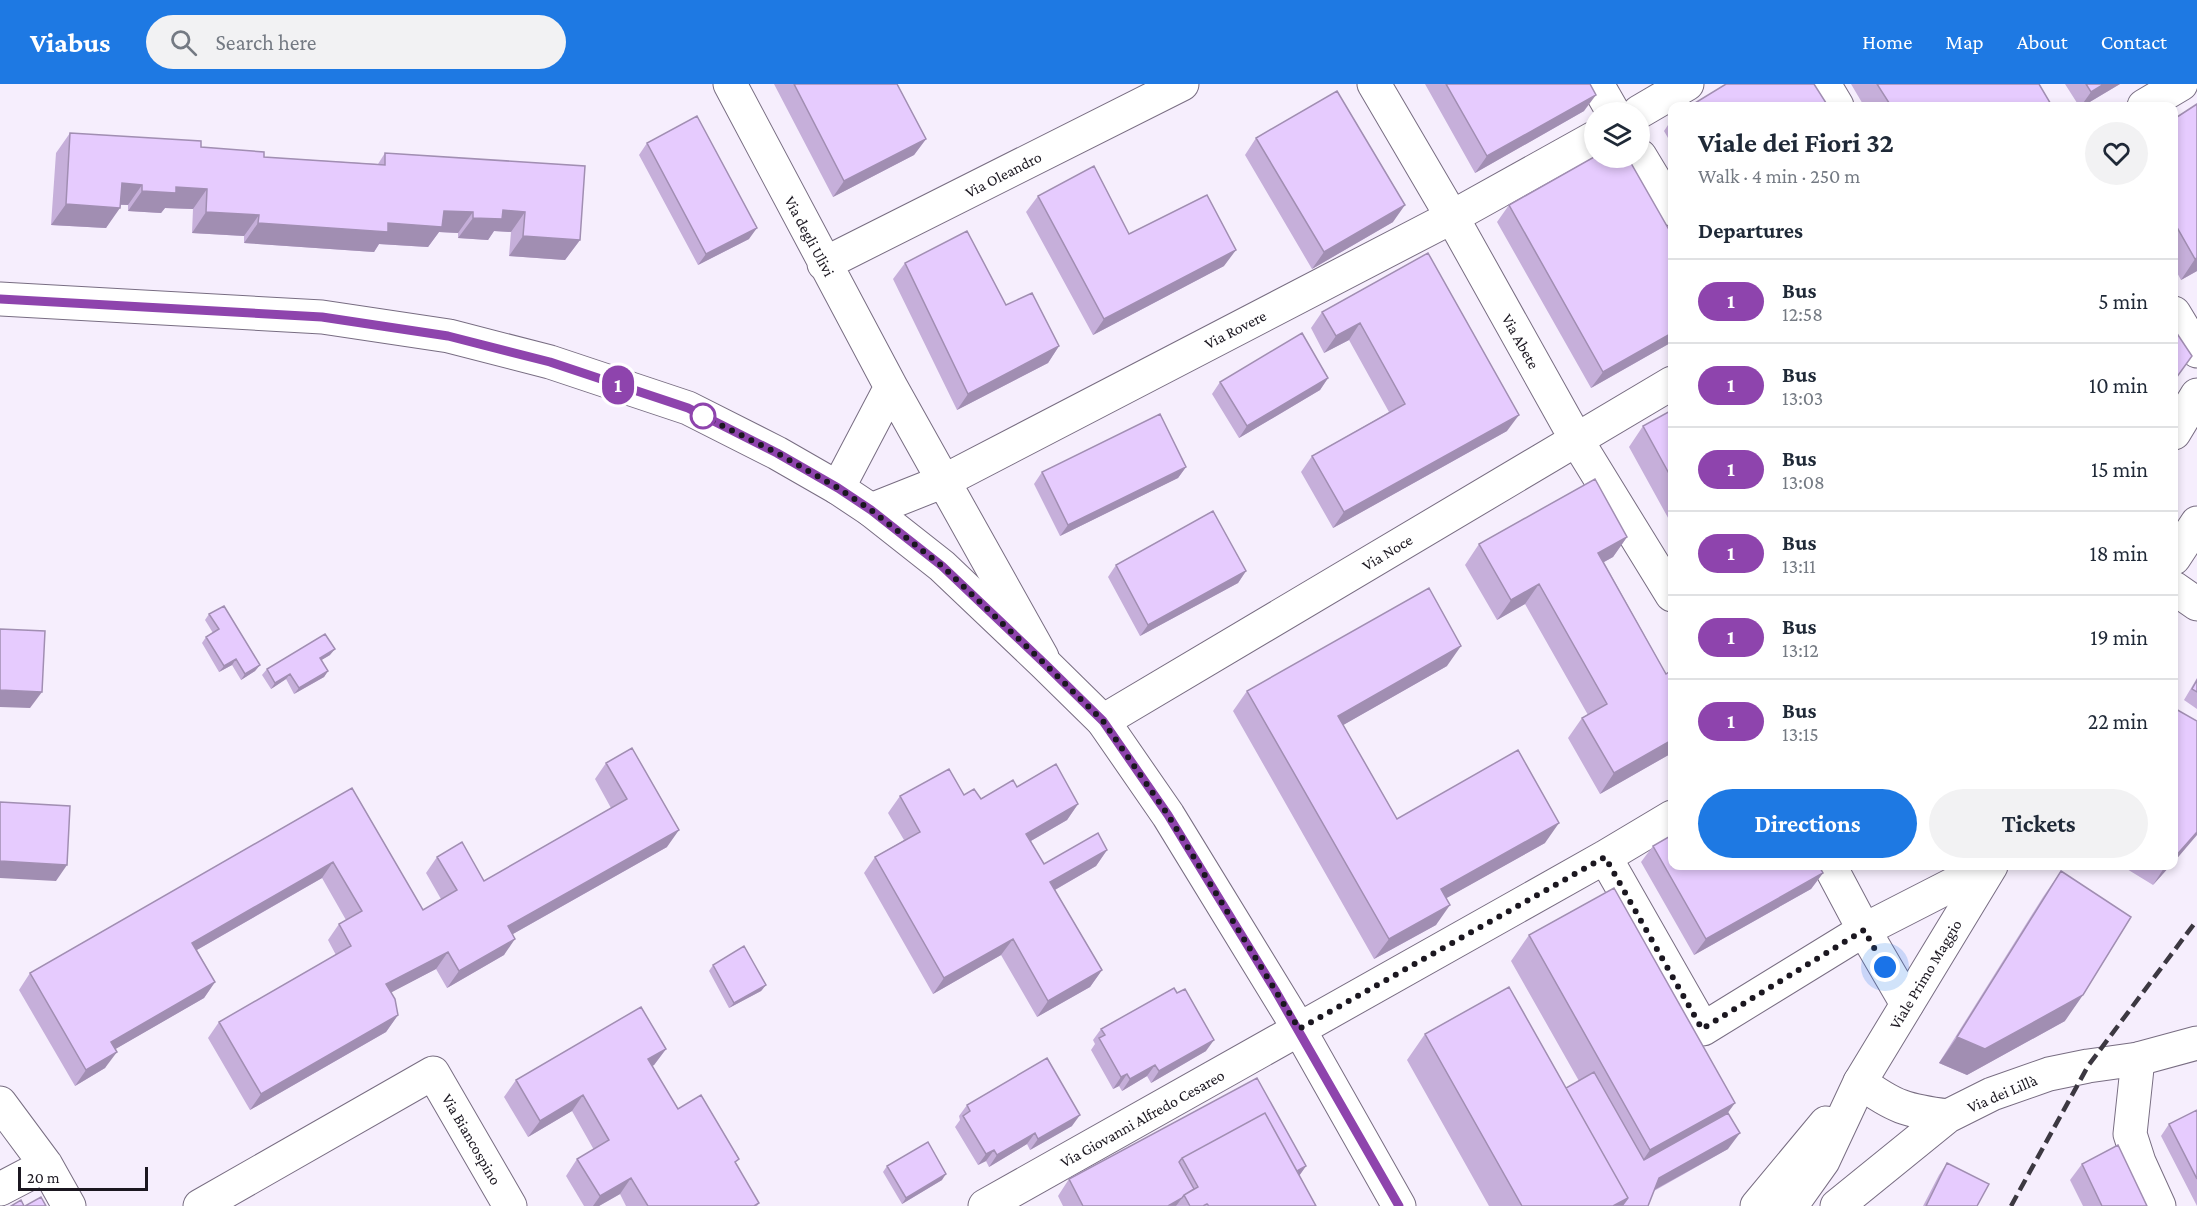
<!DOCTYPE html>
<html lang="en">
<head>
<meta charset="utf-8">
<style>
	body { margin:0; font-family:"Crimson Pro",serif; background:#f2f2f3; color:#1f2937; height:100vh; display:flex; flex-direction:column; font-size:22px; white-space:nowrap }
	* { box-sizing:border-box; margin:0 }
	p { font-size:20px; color:#747a83 }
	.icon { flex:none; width:33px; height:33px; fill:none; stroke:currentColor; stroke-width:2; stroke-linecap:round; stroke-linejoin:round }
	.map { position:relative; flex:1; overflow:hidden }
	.side { position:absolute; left:1668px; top:18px; width:510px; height:768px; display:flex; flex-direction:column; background:#fff; border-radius:12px; box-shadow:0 3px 9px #0003 }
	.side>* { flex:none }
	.badge { padding:0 12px; border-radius:20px; font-size:21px; line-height:39px }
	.controls { position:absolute; left:1584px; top:18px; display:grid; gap:12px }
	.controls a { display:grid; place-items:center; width:66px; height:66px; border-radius:50%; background:#fff; box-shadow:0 3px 9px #0003; font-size:30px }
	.scale { position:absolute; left:18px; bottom:15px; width:130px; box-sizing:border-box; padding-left:6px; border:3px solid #1b1720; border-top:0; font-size:16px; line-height:21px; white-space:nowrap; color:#1b1720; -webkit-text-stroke:4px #fff; paint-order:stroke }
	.you { position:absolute; width:30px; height:30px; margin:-15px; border:4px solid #fff; border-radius:50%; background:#1a73e8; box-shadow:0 0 0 9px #1a73e833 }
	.map>.badge { position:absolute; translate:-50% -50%; box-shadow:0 0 0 3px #fff }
	h2 { padding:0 30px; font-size:22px; line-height:54px }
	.round { display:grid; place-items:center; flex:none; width:63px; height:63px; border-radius:32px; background:#f2f2f3 }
	.head { display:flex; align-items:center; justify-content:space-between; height:102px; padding:0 30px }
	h1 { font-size:28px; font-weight:700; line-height:45px }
	.primary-button { display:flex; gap:12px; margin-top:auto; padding:12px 30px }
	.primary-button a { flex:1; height:69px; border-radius:36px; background:#1e79e3; color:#fff; font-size:24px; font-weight:700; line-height:69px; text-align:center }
	.primary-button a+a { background:#f2f2f3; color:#1f2937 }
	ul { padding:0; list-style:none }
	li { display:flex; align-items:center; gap:18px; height:84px; padding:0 30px; border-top:2px solid #e0e1e3 }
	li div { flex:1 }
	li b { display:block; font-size:22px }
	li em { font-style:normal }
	li .badge { min-width:66px; font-weight:700; text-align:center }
	header { display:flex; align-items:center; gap:36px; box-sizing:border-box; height:84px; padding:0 30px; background:#1e79e3; color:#fff }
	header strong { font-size:28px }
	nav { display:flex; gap:33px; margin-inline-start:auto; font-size:21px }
	.search { width:420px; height:54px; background:#f2f2f3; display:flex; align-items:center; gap:15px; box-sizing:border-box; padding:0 21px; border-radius:33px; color:#747a83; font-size:22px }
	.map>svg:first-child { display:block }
</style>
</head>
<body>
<header>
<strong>Viabus</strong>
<div class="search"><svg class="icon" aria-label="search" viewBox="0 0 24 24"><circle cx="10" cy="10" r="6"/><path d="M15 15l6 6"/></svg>Search here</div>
<nav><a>Home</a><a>Map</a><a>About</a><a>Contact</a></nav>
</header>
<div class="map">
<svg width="2197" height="1122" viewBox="0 0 2197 1122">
	<rect width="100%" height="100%" fill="#f6eefd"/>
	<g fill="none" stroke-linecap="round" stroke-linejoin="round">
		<g stroke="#786d82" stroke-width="35">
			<path id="minor" d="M730,0l161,303 151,270
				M1374,0l78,133 124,222 96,156
				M1597,0l16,28
				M1824,0l13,22
				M2144,22l37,-22
				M1639,28l48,-28
				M1640,72l32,53
				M824,180l358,-180
				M2174,229l23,38
				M2174,349l23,-38
				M838,404l53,-101
				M871,426l73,-29 508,-264 142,-79
				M2174,504l23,16
				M1103,637l569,-338
				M1605,773l98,172 161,-99 125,-64
				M1830,782l34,64 43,74
				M2138,975l-8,75 9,28 20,44
				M0,1019l46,62 23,41
				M0,1105l46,-24
				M200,1122l233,-133 77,133
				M985,1122l620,-349 67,-40"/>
		</g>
		<g stroke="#786d82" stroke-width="35">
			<path id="tertiary" d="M0,215l322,18 127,19 101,26 138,46 89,45 61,35 33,22 71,56 103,98 58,57 65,94 131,214 100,177
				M1860,998c34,25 47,29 88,34
				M1837,1122l111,-90 44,-22 57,-20 39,-8 50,-7 59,-16"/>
		</g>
		<g stroke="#786d82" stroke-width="35">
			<path id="secondary" d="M2174,474l23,-35
				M1757,1122l69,-83
				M1791,1122l32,-45 37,-79 131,-216"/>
		</g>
		<use href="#minor" stroke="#fff" stroke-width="33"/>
		<use href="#tertiary" stroke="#fff" stroke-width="33"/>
		<use href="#secondary" stroke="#fff" stroke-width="33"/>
		<path stroke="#3c3841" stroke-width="4.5" stroke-dasharray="12 6" stroke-linecap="butt" d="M2011,1122l77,-140 109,-146"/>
	</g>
	<path fill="#c6afda" d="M774,0h123l29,55 -12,16 -81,42z
		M1425,0h165l-6,27 -109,62z
		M1851,0h188l13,22h-188z
		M2065,0h55l-37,22h-4z
		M1672,35v26l-8,-14z
		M2174,35l23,152 -16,9 -7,-13z
		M70,49l131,14 63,10 114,7 7,-11 200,13 -5,74 -15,20 -56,-4 2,-24 -17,-1 -6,9 -30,-2v-5l-19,-1 -11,15 -49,-3 -5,8 -130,-9v-7l-52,-3 1,-24 -28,-1 -4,5 -33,-2v-6h-8l-14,23 -55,-3 5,-72z
		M1256,54l137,84 -81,47 -67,-114z
		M647,59l102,96 -51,26 -59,-110z
		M1038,112l91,38 95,32 -131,69 -67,-123z
		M1509,121l163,30v107l-81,46 -94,-166z
		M1428,169l79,178 -174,97 -32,-56 11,-16 77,-44 -40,-72 -25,13 -13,-25 11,-16z
		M905,179l101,42 53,41 -11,17 -91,47 -64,-131z
		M1328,294l-8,12 -81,48 -27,-44 8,-12z
		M1672,326v115l-43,-78 14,-21z
		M1186,383l-8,11 -118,58 -26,-52 8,-12z
		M1627,453l-14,20 -9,5 62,112 6,-4v83l-72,41 -32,-56 14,-20 6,-3 -63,-111 -28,16 -32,-55 14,-21z
		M1116,481l130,6 -8,12 -98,53 -32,-59z
		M209,530l51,51 -5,6 -14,9 -9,-15 -13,7 -17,-29 4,-6 7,-4 -8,-13z
		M330,571l-9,5 7,11 -4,6 -30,17 -8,-15 -15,10 -9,-14 5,-6z
		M1447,582l-104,59 54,94 148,24 -99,55 -10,27 -62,34 -141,-248 14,-20z
		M2197,594v31l-13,-9z
		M606,679l61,84 -154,87 -9,21 -57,33 -11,-19 -45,23 7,23 -12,17 -136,78 -42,-72 11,-16 117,-67 -8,-15 11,-16 7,-4 -24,-42 -125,72 18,32 -11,16 -89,51 -10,19 -30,18 -56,-96 11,-17 322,-185 71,122 18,-11 -15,-26 11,-16 47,24 127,-73 -16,-29z
		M1017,703l61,17 -11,16 -36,21 13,23 63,-14 -11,16 -41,24 47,80 -12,17 -53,30 -36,-62 -68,39 -69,-121 11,-16 29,-17 -16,-27 12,-17 64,-1 17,4z
		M1653,762l170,27 -12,16 -117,66 -53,-93z
		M2122,782h48l-17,19z
		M2061,787l4,150 -98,54 -28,-12 104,-166z
		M1529,851l199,178v36l-74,42 -6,15h-159l-82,-146 18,-26 141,54 13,-7 -68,-120z
		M713,881l53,20 -5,6 -32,17 -20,-37z
		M1101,945l105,22 -55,32 -4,-7 -25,15 -3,-5 -6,3 -22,-39 4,-6 -2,-4z
		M666,965l-12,16 -2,1 26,43 58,55 23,39 -2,3h-131l-6,-12 -21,12h-15l-18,-30 11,-17 17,-9 -22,-39 -44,26 -24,-40 12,-17z
		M1257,994l49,88 -7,10 17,30h-253l-5,-10 11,-17z
		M967,1021l105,21 -42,24 -3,-6 -38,23 -3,-6 -8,4 -23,-38 5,-7 -1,-4z
		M2197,1026v96l-36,-70 8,-12z
		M1947,1079l30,43h-54l16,-31z
		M2082,1080l65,42h-64l-13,-26z
		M887,1082l55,14 -40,24 -19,-32z"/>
	<path fill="#a18eb2" d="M2104,0h16l-37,22h-2l10,-14z
		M1596,11l-12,16 -109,62 12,-17z
		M926,55l-12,16 -81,42 11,-16z
		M122,99l20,2 -14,20 -20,-1z
		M176,103l31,2 -14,20 -28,-1 -4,5 -33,-2 14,-20z
		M66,120l54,4 -14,20 -55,-3z
		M1405,121l-12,17 -81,47 12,-17z
		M503,126l22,2 -14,20 -17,-1 -6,9 -30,-2 15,-20z
		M444,127l29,1 -15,21 -19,-1 -11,15 -49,-3 -5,8 -130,-9 14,-20h130z
		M206,128l53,3 -15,21 -52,-3z
		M757,144l-8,11 -51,26 8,-11z
		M523,152l57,4 -15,20 -56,-4z
		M1236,166l-12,16 -131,69 11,-16z
		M2197,174v13l-16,9 14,-21z
		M1360,239l-11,17 -25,13 12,-17z
		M1672,249v9l-81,46 12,-16z
		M1059,262l-11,17 -91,47 11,-16z
		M1328,294l-8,12 -81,48 8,-12z
		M1519,331l-12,16 -174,97 11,-16z
		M1186,383l-8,11 -118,58 8,-11z
		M1627,453l-14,20 -29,16 14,-20z
		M1246,487l-8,12 -98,53 8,-11z
		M1539,500l-14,20 -28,16 14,-20z
		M1461,562l-14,20 -123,70 14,-20z
		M335,565l-5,6 -15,9 5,-6z
		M236,575l-4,6 -13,7 5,-6z
		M260,581l-5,6 -14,9 4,-6z
		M328,587l-4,6 -30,17 5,-6z
		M290,590l-4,5 -15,10 4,-6z
		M0,606l42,2 -12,16 -30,-1z
		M1672,656v13l-72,41 14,-21z
		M1078,720l-11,16 -52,30 11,-16z
		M1559,739l-14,20 -118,66 14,-20z
		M679,746l-12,17 -170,96 11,-17z
		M2197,748v3l-23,27v-4z
		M1107,766l-11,16 -57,33 11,-17z
		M0,777l67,4 -11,16 -56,-3z
		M333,778l-11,16 -141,81 11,-16z
		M2167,782h3l-17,19 11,-17z
		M1823,789l-12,16 -117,66 12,-16z
		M1450,821l-14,20 -62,34 15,-20z
		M515,855l-11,16 -57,33 12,-17z
		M1013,855l-12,16 -68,39 11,-16z
		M448,868l-12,17 -61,32 11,-17z
		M1102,886l-12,17 -53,30 11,-16z
		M215,898l-11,16 -104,60 11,-16z
		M766,901l-5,6 -32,17 5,-5z
		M2083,911l-18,26 -98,54 -28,-12 18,-26z
		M398,931l-12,17 -136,78 11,-16z
		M1214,956l-8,11 -55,32 8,-12z
		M666,965l-12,16 -18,10 12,-16z
		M117,968l-12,16 -30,18 11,-16z
		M1155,981l-8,11 -25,15 8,-12z
		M1127,990l-8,12 -6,3 8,-12z
		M583,1011l-11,16 -44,26 12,-16z
		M1735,1019l-19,26 -84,47 18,-26z
		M1080,1031l-8,11 -42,24 8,-11z
		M1035,1049l-8,11 -38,23 8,-12z
		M1740,1049l-12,16 -81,45 12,-16z
		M994,1066l-8,11 -8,4 8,-11z
		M1306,1082l-12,17 -1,-10z
		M946,1090l-4,6 -40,24 4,-6z
		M631,1094l-11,16 -21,12h-6l7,-10z
		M1182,1114l-6,8h-8z
		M1628,1114l-6,8h-9z"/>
	<path fill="#e6cbfe" stroke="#a18eb2" stroke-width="1.5" d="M794,0h103l29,55 -82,42z
		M1446,0h144l6,11 -109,61z
		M1726,0h88l14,22h-138z
		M1877,0h162l13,22h-161z
		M2086,0h18l-13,8z
		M1337,7l68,114 -81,47 -68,-114z
		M2197,20v154l-2,1 -21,-37v-103z
		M697,32l60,112 -51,26 -59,-111z
		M70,49l131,8v6l63,5v5l121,8v-12l200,13 -5,74 -57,-4 2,-24 -22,-2 -1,9 -29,-1v-6l-29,-1 -2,16 -54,-4v9l-130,-9 1,-8 -53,-3 1,-23 -31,-2v6l-34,-2v-6l-20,-2 -2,25 -54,-4z
		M1594,73l34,1 44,77v98l-69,39 -94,-167z
		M1094,82l35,68 78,-39 29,55 -132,69 -66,-123z
		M967,147l39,74 26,-12 27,53 -91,48 -63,-131z
		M1428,169l91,162 -175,97 -32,-56 93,-52 -45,-81 -24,13 -14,-24z
		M2174,245l18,27 -18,25z
		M1302,249l26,45 -81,48 -27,-44z
		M1672,326v69l-29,-53z
		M1160,330l26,53 -118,58 -26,-53z
		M1595,395l32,58 -29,16 68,121 6,-4v70l-58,33 -32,-55 25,-14 -68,-120 -28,16 -32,-56z
		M1213,427l33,60 -98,54 -32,-60z
		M1429,504l32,58 -123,70 59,103 121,-69 41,73 -118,66 9,16 -61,34 -142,-248z
		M224,522l36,59 -15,9 -9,-15 -12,7 -18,-29 13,-8 -10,-15z
		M0,545l45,2 -3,61 -42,-2z
		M325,550l10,15 -15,9 8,13 -29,17 -9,-14 -15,9 -8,-14z
		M2197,596v12l-5,-3z
		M2174,624l23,13v111l-23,26z
		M632,664l47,82 -171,96 7,13 -56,32 -11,-19 -62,32 9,15 3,16 -137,79 -42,-72 132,-76 -12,-22 23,-13 -29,-49 -141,81 23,39 -104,60 6,10 -31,18 -56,-97 322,-185 71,122 34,-20 -20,-33 25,-15 22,39 143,-82 -21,-36z
		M1056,680l22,40 -52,30 18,30 54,-31 9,17 -57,32 52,88 -54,31 -35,-62 -69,39 -69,-121 45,-25 -20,-36 49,-27 15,26 10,-6 7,10 32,-19 4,7z
		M0,718l70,4 -3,59 -67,-4z
		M1672,751v31h147l4,7 -117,66 -53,-93z
		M2061,787l70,46 -48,78 -98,54 -28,-12z
		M1614,804l121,215 -85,47 -121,-215z
		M744,862l22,39 -32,18 -21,-38z
		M1509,903l119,211 -15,8h-91l-97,-172z
		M1174,904l3,5 8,-4 29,51 -55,31 -4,-6 -25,14 -3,-5 -6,3 -22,-39 6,-3 -4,-6z
		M641,923l25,42 -18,10 30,50 23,-14 38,64 -4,3 24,41 -5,3h-106l-17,-28 -31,18 -23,-37 32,-19 -26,-45 -43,26 -24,-41z
		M1047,974l33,57 -42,24 -3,-6 -38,22 -3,-5 -8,4 -23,-38 7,-5 -3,-6z
		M1594,988l50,88 84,-47 12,20 -81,45 -11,28h-26l6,-8 -62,-110z
		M1257,994l49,88 -9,5 -32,-58 -83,45 -3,4 15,27 -10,6 -2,3 -14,8h-85l-14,-27z
		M2197,1026v69l-28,-55z
		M1265,1029l51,93h-107l-2,-2 -4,2h-13l-6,-11 14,-8 -16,-29z
		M928,1058l18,32 -40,24 -19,-32z
		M2118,1061l29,61h-45l-20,-42z
		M1947,1079l42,21 -12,22h-51z
		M41,1113l5,9h-21z
		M21,1116l3,6h-13z"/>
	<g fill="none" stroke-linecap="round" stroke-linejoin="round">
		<g stroke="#fff" stroke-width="14">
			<path id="line" d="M0,215l322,18 126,19 102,26 138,46 89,45 61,35 33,22 71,56 103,98 58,57 65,94 107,175 124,216"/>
		</g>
		<use href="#line" stroke="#8e44ad" stroke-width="9"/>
		<path stroke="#1b1720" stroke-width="6" stroke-dasharray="0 10.8" d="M703,332l74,37 61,35 33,22 71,56 103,98 58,57 65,94 131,214 306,-172 97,172 162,-99 21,37"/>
	</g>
	<circle fill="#fff" stroke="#8e44ad" stroke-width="3" cx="703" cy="332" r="12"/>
	<g text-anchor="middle" stroke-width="4.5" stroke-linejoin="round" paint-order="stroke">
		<g font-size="16" fill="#1b1720" stroke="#fff">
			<text transform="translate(1003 90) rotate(-27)" y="6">Via Oleandro</text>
			<text transform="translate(810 152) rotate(62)" y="6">Via degli Ulivi</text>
			<text transform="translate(1235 245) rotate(-27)" y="6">Via Rovere</text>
			<text transform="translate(1521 257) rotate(61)" y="6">Via Abete</text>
			<text transform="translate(1387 468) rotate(-31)" y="6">Via Noce</text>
			<text transform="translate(1925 890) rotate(-59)" y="6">Viale Primo Maggio</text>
			<text transform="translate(2002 1009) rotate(-23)" y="6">Via dei Lillà</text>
			<text transform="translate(1142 1034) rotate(-29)" y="6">Via Giovanni Alfredo Cesareo</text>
			<text transform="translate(472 1055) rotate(60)" y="6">Via Biancospino</text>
		</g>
	</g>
</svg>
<div class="controls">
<a><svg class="icon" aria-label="layers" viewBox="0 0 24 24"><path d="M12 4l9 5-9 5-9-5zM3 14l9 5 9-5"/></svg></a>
</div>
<div class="scale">20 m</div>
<div class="you" style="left:1885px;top:883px"></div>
<b class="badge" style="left:618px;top:301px;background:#8e44ad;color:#fff">1</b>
<section class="side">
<div class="head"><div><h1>Viale dei Fiori 32</h1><p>Walk · 4 min · 250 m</p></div><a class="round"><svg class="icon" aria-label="heart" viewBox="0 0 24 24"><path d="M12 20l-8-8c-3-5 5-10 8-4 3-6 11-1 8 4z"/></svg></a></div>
<h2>Departures</h2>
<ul>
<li><span class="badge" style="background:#8e44ad;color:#fff">1</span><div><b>Bus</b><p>12:58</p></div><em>5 min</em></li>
<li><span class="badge" style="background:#8e44ad;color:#fff">1</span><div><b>Bus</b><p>13:03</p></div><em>10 min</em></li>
<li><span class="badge" style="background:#8e44ad;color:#fff">1</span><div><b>Bus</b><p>13:08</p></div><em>15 min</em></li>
<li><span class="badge" style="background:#8e44ad;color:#fff">1</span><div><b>Bus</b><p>13:11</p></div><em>18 min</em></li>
<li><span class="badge" style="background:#8e44ad;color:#fff">1</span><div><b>Bus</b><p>13:12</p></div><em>19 min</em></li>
<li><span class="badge" style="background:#8e44ad;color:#fff">1</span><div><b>Bus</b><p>13:15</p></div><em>22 min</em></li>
</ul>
<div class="primary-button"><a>Directions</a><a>Tickets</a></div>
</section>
</div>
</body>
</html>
